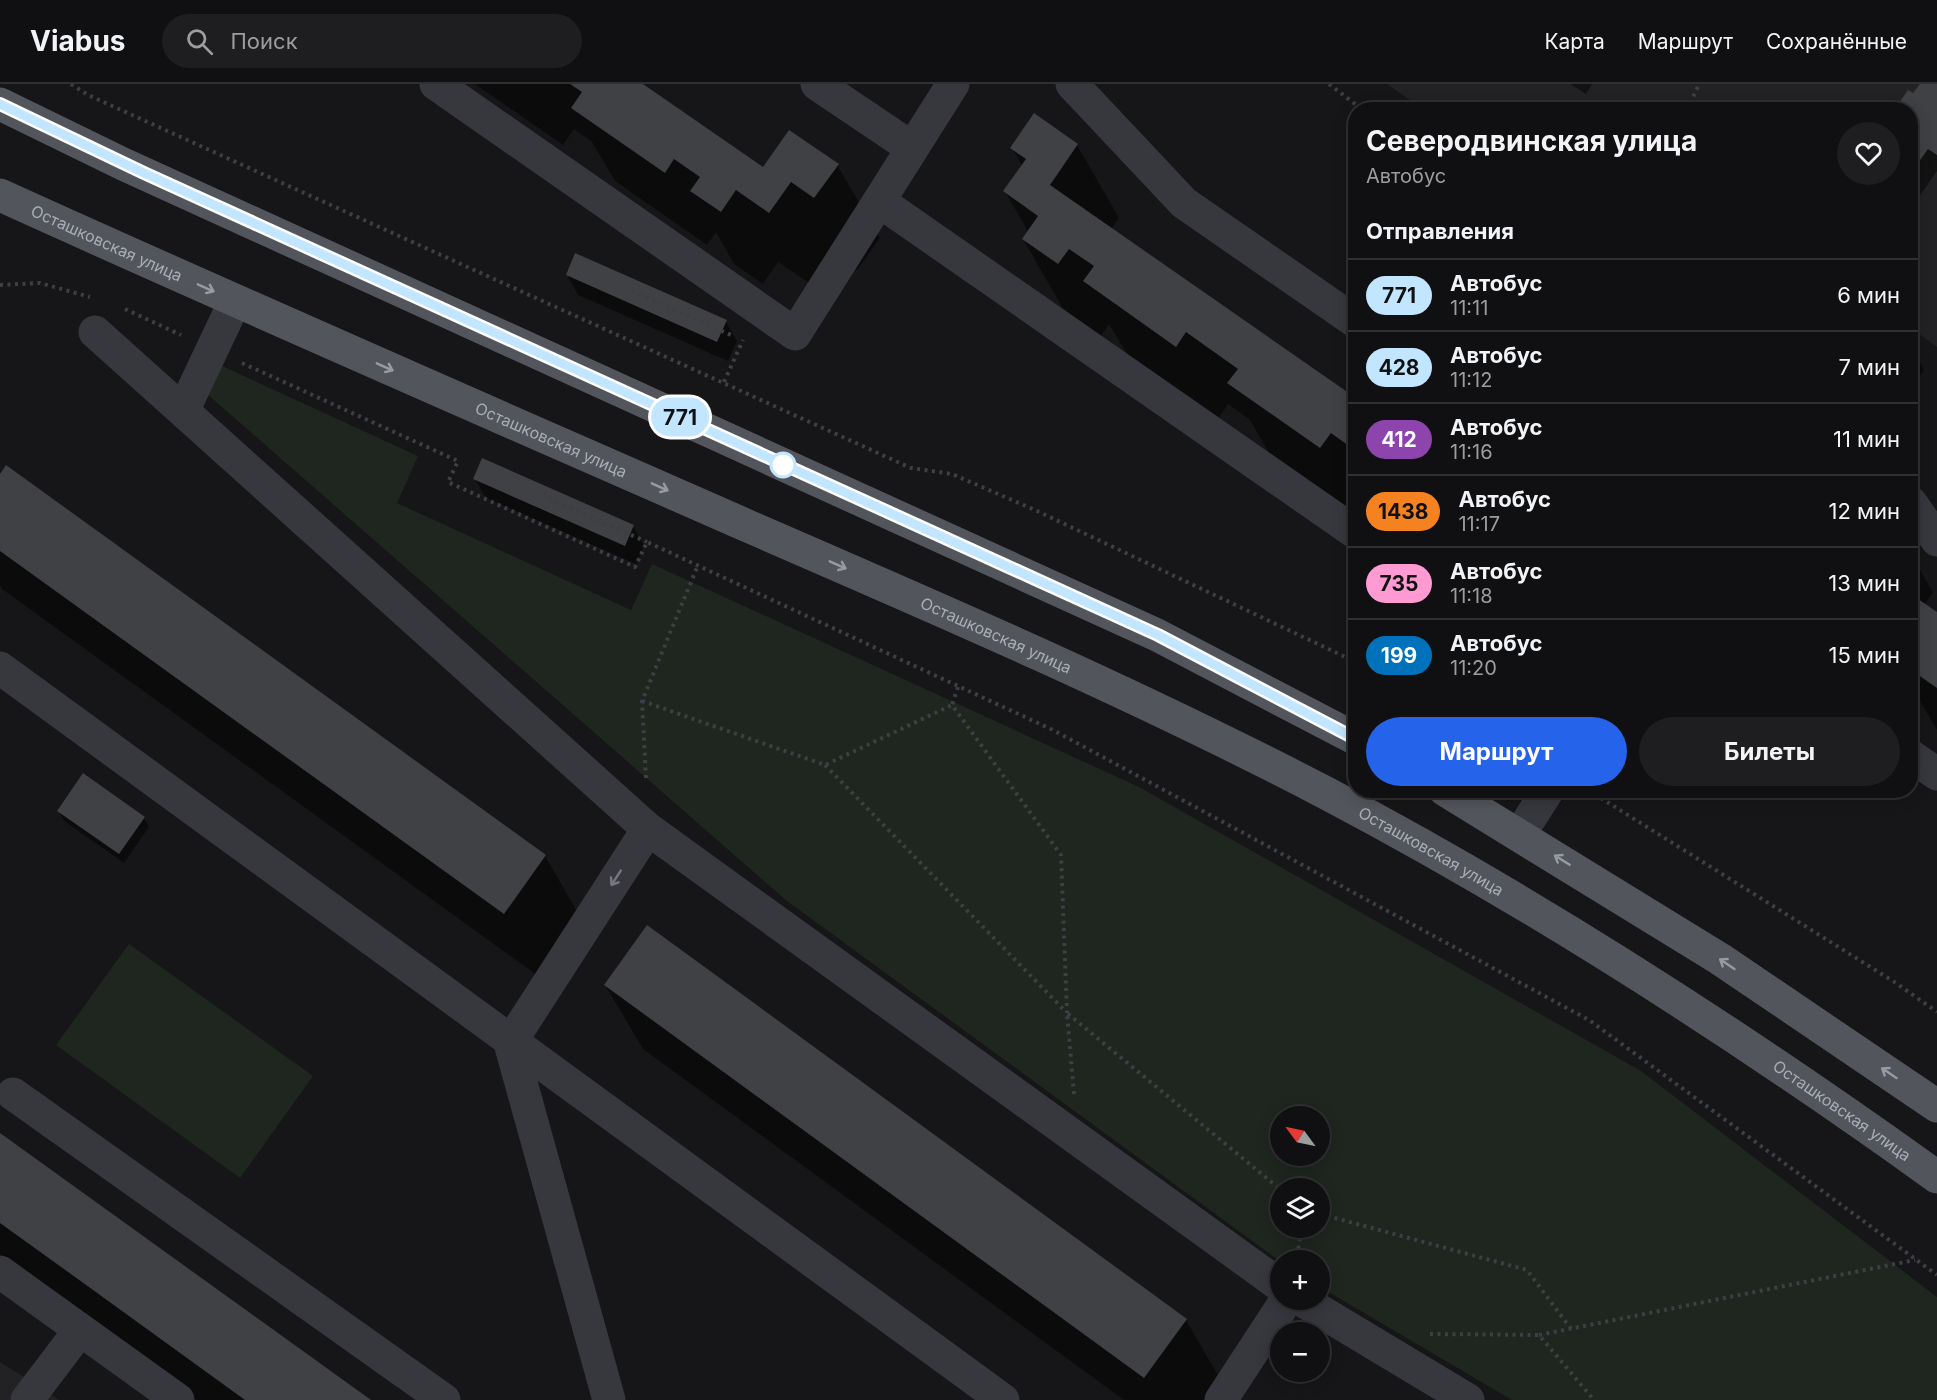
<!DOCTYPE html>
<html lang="ru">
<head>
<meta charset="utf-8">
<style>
	body { margin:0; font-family:Inter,sans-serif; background:#1e1e20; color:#f1f3f6; height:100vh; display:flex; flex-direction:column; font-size:22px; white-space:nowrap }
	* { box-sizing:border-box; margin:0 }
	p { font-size:20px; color:#9c9d9f }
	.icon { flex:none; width:33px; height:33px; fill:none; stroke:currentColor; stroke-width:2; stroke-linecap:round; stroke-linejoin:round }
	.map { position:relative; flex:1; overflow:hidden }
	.details { position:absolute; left:1348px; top:18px; width:570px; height:696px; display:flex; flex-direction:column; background:#101012; border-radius:24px; box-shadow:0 3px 15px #0003,0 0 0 2px #303032 }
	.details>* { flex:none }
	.badge { padding:0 12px; border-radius:20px; font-size:21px; line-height:39px }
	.needle { width:39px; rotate:303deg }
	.fabs { position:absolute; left:1270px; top:1022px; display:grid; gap:12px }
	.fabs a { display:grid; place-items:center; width:60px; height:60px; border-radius:50%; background:#101012; box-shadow:0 3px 15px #0003,0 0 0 2px #303032; font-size:30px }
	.map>.badge { position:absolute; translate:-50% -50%; box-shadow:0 0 0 3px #fff }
	h2 { padding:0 18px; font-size:22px; line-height:54px }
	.round { display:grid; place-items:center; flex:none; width:63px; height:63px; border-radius:32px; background:#1e1e20 }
	.summary { display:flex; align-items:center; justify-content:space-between; height:102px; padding:0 18px }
	h1 { font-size:28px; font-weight:700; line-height:45px }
	.button { display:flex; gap:12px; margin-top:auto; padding:12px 18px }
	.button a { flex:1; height:69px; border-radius:36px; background:#2563eb; color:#fff; font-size:24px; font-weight:700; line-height:69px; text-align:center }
	.button a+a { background:#1e1e20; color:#f1f3f6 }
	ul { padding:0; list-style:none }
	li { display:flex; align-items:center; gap:18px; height:72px; padding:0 18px; border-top:2px solid #303032 }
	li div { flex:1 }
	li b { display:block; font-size:22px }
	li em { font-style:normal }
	li .badge { min-width:66px; font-weight:700; text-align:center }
	header { display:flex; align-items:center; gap:36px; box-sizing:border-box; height:84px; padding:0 30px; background:#101012; border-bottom:2px solid #303032 }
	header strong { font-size:28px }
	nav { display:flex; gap:33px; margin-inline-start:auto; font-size:21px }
	.search { width:420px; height:54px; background:#1e1e20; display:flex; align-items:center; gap:15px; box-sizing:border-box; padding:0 21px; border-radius:33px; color:#9c9d9f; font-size:22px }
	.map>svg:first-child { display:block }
</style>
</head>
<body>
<header>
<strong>Viabus</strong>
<div class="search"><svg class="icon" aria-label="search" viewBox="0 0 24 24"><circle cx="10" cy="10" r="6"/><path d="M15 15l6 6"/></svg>Поиск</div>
<nav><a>Карта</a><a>Маршрут</a><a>Сохранённые</a></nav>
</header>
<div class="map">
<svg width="1937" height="1316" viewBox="0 0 1937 1316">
	<rect width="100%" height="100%" fill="#161618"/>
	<path fill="#222225" d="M1387,0h550v263l-26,-19v-218h-487z
		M0,1278l37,23 22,15h-59z"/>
	<path fill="#1e261f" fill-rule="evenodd" d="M222,282l196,90 -21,47 234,107 21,-46 487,223 502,284 296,226v103h-425l-192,-113v-27l-39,2 -494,-361 -580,-507zM1281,1032h39v39h-39zM1281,1104h39v39h-39z
		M129,860l184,132 -73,102 -184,-133z"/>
	<path fill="#0007" d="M475,0h166l123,85 73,-4 43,73 -23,32 -24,-16 -21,31 -34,-23 -15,22 -29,-20 -18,-32 -9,13 -92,-64 -23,-39 -18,-13 -11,16z
		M1570,0h22l-6,10z
		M1922,0h15v87l-26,37v-98h-11l-2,-3 15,-12z
		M1077,61l42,73 -8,11 245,171v115l-85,-59 -21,-36 -22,-16 -10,15 -91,-65 -18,-30 -8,12 -36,-24 -42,-73 5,-7 -23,-41 18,-24 -11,-19z
		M567,191l159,47 11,19 -9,20 -150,-66z
		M1911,272l8,5 5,9 -13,20z
		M0,392l545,380 37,64 -41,58 -539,-389 -2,-4z
		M475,395l158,47 11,20 -8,18 -150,-66z
		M1911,471l22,37 -9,13 13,9v116l-18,-31 -8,12z
		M59,727l85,7 5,9 -25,36 -60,-42z
		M605,901l581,335 37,64 -11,16h-88l-481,-351z
		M0,1051l368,265h-173l-195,-141z"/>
	<path fill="#404145" d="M570,0h73l120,83 26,-37 50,34 -25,34 -23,-16 -22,31 -33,-23 -15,22 -31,-21 10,-14 -26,-18 -9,14 -94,-65 11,-16z
		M1920,0h17v71l-9,-6 -17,24v-63l-15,-3 12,-17 5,3z
		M1034,29l44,31 -28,41 306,213v53l-25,-18 -11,15 -93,-65 11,-14 -52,-37 -10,15 -93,-66 11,-15 -25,-17 -11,15 -36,-25 16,-23 -35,-25 23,-32 -16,-11z
		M1356,109v18l-8,-6z
		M575,169l152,67 -10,22 -151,-67z
		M1911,270l9,6 -9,13z
		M482,374l152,67 -9,21 -152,-67z
		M6,381l540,390 -42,59 -504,-363v-77z
		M1911,510l26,18v76l-26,-18z
		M83,689l62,44 -26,37 -62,-43z
		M647,841l540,394 -43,59 -540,-393z
		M0,1049l371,267h-126l-163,-118 -82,-59z"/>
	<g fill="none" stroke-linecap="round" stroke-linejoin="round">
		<path stroke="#3d3f44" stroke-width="4" stroke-dasharray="3 4.5" stroke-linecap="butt" d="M71,0l17,11 823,373 41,6 83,36 321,152
			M1329,0l34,26
			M1687,26l12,-26
			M0,201l40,-2 50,14
			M632,207l99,44
			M125,225l56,26
			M242,279l216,98 -10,21 187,85 12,-25 406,188 536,290 348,255
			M724,298l19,-42
			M542,411l105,47
			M958,603l-6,18 109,150 6,158
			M642,617l183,64 127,-60
			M825,681l241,247
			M646,694l-4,-77 56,-136
			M1588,706l308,193 41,29
			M1074,1010l-7,-81 214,177
			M1320,1130l207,56 44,59
			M1297,1172l5,-29
			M1430,1250l109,1 55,65
			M1539,1251l376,-75"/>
		<path stroke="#37383d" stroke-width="33" d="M436,0l359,250 158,-250
			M817,0l95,64
			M1072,0l112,119 172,119
			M879,117l477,332
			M235,217l-52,110 465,418 633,457
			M95,248l88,79
			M1911,419l26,37
			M0,584l1003,732
			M1911,672l26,18
			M1520,750l28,-44
			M13,1010l431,306
			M0,1188l178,128
			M1300,1215l168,101
			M27,1316l53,-70
			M609,1316l-99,-357 138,-214
			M1221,1316l66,-101"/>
		<g stroke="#53555c" stroke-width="33">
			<path d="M0,20l123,60 1034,471 199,104"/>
			<path id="s1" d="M0,111c249,113 500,222 750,332 194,84 388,168 576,266 213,112 416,244 611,384"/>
			<path d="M1445,706l275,169 217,147"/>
		</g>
	</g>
	<defs><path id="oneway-shaft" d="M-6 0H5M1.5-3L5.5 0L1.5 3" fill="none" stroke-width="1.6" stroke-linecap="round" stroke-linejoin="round" transform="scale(1.5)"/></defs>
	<g stroke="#979ba6">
		<use href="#oneway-shaft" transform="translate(206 204) rotate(24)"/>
		<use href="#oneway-shaft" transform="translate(385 283) rotate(24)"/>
		<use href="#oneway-shaft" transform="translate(660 403) rotate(24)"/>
		<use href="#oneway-shaft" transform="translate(838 481) rotate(24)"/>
		<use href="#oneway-shaft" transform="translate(1562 776) rotate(-148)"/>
		<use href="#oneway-shaft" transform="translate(1727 880) rotate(-146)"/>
		<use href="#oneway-shaft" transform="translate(1889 989) rotate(-146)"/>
	</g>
	<use stroke="#757881" href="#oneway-shaft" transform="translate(616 794) rotate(123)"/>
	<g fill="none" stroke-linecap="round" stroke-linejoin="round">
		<g stroke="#fff" stroke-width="14">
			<path id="line" d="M0,20l144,69 1014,462 198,104"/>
		</g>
		<use href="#line" stroke="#c2e6ff" stroke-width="9"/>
	</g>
	<circle fill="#fff" stroke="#c2e6ff" stroke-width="3" cx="783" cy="381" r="12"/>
	<g text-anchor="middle" stroke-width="6" stroke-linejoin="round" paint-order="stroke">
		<g font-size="16" fill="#a8adb8" stroke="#111113">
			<text dy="6" stroke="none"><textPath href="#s1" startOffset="117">Осташковская улица</textPath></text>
			<text dy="6" stroke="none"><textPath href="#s1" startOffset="603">Осташковская улица</textPath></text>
			<text dy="6" stroke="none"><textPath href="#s1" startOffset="1089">Осташковская улица</textPath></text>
			<text dy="6" stroke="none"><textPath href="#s1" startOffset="1575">Осташковская улица</textPath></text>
			<text dy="6" stroke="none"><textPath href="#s1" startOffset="2061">Осташковская улица</textPath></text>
		</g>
	</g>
</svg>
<div class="fabs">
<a><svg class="needle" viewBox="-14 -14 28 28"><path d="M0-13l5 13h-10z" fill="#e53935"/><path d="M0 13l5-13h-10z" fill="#9c9d9f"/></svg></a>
<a><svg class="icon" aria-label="layers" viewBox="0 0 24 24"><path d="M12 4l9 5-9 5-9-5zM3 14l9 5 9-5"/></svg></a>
<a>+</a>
<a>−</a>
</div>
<b class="badge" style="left:680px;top:333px;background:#c2e6ff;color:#111">771</b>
<section class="details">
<div class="summary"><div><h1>Северодвинская улица</h1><p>Автобус</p></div><a class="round"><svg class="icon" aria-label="heart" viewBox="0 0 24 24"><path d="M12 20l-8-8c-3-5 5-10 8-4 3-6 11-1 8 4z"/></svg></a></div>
<h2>Отправления</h2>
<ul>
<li><span class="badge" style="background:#c2e6ff;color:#111">771</span><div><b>Автобус</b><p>11:11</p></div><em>6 мин</em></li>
<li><span class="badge" style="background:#c2e6ff;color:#111">428</span><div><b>Автобус</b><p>11:12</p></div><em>7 мин</em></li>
<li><span class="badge" style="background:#8e44ad;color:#fff">412</span><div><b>Автобус</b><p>11:16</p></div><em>11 мин</em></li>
<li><span class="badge" style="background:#f58220;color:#111">1438</span><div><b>Автобус</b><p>11:17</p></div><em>12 мин</em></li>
<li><span class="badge" style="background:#ff9ad2;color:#111">735</span><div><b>Автобус</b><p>11:18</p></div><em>13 мин</em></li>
<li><span class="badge" style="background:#0072bc;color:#fff">199</span><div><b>Автобус</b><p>11:20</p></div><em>15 мин</em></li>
</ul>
<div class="button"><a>Маршрут</a><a>Билеты</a></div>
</section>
</div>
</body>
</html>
